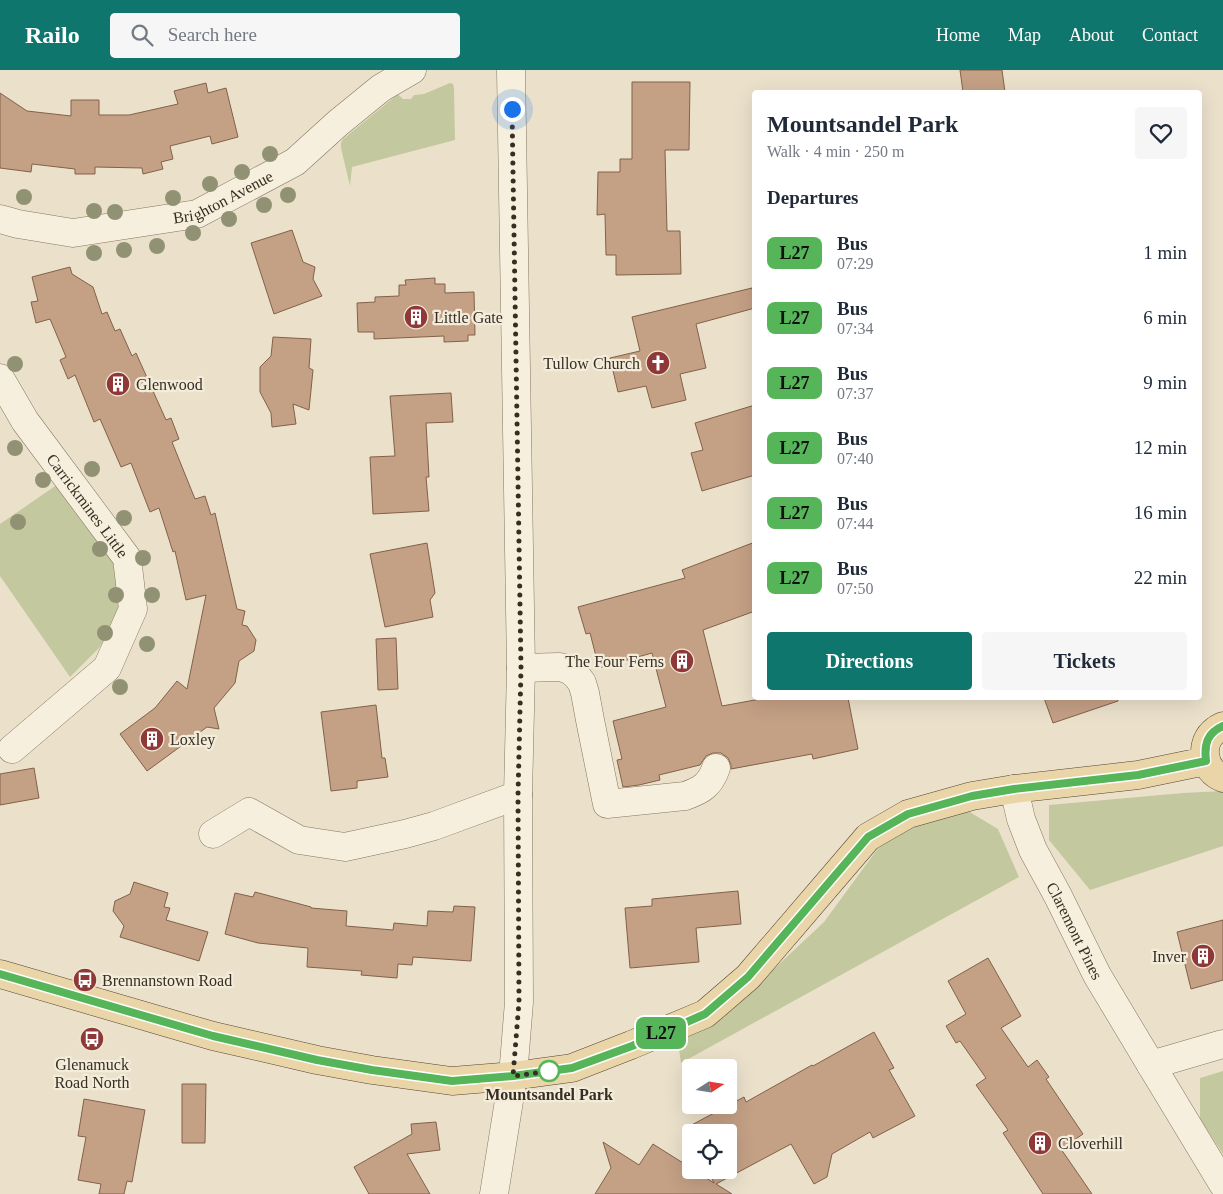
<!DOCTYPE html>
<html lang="en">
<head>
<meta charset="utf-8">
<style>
	body { margin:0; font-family:Georgia,serif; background:#f6f6f7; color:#1f2937; height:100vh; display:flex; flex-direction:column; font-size:19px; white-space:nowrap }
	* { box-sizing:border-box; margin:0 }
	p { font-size:16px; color:#747a83 }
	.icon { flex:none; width:28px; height:28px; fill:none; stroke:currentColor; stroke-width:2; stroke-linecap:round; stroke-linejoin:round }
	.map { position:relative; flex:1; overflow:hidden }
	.drawer { position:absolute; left:752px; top:20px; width:450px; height:610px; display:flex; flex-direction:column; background:#fff; border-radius:5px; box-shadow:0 5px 20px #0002 }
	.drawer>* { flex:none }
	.badge { padding:0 10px; border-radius:8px; font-size:18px; line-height:32px }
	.needle { width:32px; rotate:78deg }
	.controls { position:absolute; left:682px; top:989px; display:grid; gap:10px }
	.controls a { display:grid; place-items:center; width:55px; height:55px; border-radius:5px; background:#fff; box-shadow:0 5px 20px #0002; font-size:25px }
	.you { position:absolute; width:25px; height:25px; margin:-12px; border:4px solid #fff; border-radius:50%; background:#1a73e8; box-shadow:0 0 0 8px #1a73e833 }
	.map>.badge { position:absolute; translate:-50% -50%; box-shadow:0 0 0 2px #fff }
	h2 { padding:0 15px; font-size:19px; line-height:45px }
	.round { display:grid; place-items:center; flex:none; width:52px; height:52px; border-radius:5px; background:#f6f6f7 }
	.head { display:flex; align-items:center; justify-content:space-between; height:85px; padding:0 15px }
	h1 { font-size:24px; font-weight:700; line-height:38px }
	.button { display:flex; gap:10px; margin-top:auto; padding:10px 15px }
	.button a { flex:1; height:58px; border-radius:5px; background:#0f766e; color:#fff; font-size:20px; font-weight:700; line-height:58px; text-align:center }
	.button a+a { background:#f6f6f7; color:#1f2937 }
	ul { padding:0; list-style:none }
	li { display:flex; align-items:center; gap:15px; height:65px; padding:0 15px }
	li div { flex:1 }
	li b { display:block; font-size:19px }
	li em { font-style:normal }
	li .badge { min-width:55px; font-weight:700; text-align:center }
	header { display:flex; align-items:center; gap:30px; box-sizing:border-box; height:70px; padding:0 25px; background:#0f766e; color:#fff }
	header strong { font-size:24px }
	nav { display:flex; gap:28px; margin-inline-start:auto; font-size:18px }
	.search { width:350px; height:45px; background:#f6f6f7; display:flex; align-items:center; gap:12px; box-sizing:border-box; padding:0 18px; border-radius:5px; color:#747a83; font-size:19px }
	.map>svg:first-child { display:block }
</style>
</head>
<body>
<header>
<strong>Railo</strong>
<div class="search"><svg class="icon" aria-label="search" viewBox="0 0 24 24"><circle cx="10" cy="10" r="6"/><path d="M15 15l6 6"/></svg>Search here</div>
<nav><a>Home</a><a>Map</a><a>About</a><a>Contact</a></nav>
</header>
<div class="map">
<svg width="1223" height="1124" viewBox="0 0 1223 1124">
	<rect width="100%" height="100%" fill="#ebe1cb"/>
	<path fill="#c3c89f" d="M450,13l3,1 1,4 1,52 -103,27 -2,19 -9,-38v-5l2,-4 55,-45 5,5h8l3,-4 10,-1z
		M61,412l50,69 12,50 -5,17 -19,30 -29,29 -70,-101v-52z
		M1223,721v55l-133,44 -41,-50v-35l134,-12z
		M958,735l40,24 21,48 -338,186 -4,-27 99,-69 48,-45 66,-90z
		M1223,1001v83l-23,-35v-41z"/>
	<path fill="#c4a085" stroke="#826149" d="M960,0h42l3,22h-42z
		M632,12h58l-1,68h-24l2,81h13l1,43 -65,1v-20h-10l-1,-41 -8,1 1,-43h22v-13h12z
		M206,13l2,10 18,-5 12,49 -26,7 -2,-8 -40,10 3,13 -12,3 2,7 -20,5 -1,-6 -47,-1v7h-20v-5l-43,-5 -1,8 -31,-4v-75l27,18 44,5v-16h28v15h30l49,-11 -4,-13z
		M292,160l11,32 12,5 -2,12 9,17 -48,18 -23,-71z
		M70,197l2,7 21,13 9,27 5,-2 8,19 5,-2 12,27 4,-3 30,67 5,-2 8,21 -7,3 23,57 10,-3 6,19 4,-2 22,96 8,2 -3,14 5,1 9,14 -2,11 -15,10 -4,22 -21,25 5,21 -12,-2 -60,44 -27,-37 35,-26 22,-27 10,8 19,-94 -20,5 -11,-49 -2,1 -14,-44 -9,4 -19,-49 -10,4 -21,-48 -6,3 -19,-47 -7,4 -8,-19 6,-3 -16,-38 -14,4 -5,-21 7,-1 -6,-24z
		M435,208v6h10v9l29,-1 1,43h-7v6l-24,1v-6l-70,3v-7h-16l-1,-29 18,-1v-5l24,-1v-11h7l-1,-5z
		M752,218l3,13v7l-59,16 10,44 -26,6 6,26 -34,8 -6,-22 -28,6 -8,-34 30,-7 -8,-34z
		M273,267l38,2 -2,29 4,2 -4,40 -16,-6 3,20 -24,3 -1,-14 -11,-21v-25l11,-11z
		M451,323l2,29 -27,1 3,54h-3l3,34 -56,3 -3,-57 25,-1 -5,-60z
		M755,335v70l-53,16 -11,-38 12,-3 -8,-27z
		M755,472v69l-52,19 19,76 44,-8h82l10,51 -45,10 -1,-5 -81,15v-4l-3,-7 -7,-5h-8l-7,3 -6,9 -41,10 1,5 -21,5 -16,2 -6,-27 5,-1 -9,-38 53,-14 -14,-54 -53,15 -9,-35 -4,1 -8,-27 107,-29 -3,-8z
		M427,473l8,50 -5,7 3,17 -48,10 -15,-73z
		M396,568l2,51 -20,1 -2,-51z
		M1044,628h73l1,3 -65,22z
		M376,635l6,53h3l3,19 -31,4v7l-26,3 -10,-79z
		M34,698l5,30 -39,7v-31z
		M134,812l34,11 -4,14 6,1 -4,12 42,12 -9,29 -79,-24 4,-11 -11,-15 2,-10 15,-7z
		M738,821l3,33 -45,4 3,34 -69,6 -5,-60 27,-2v-7z
		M255,822l56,15v1l36,3 -1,15 47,4 1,-7 33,3 1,-15 25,1 1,-6 21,1 -4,54 -58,-4 -1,8 -14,-1 -1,14 -36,-3 1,-4 -55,-4 1,-19 -50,-5 -33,-9 10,-41 18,4z
		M1223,850v60l-32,9 -14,-57z
		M988,888l33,58 -20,12 27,39 9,-7 12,17 -3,2 37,55 -22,15 31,45h-49l-40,-61 5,-3 -32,-45 10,-7 -26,-37 -4,2 -10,-17 20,-12 -18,-33z
		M874,962l20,36 -5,2 26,46 -42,22 -3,-6 -38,22 -5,23 -13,7 -23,-40 -75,40 16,10h-137l16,-26 -8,-26 36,23 14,-21 38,24v2h3l20,13 -6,-13h21v-38h-38v7l-5,-11 58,-31 2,5 66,-37 1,1z
		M182,1014h24l-1,59h-23z
		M84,1029l61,11 -13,72 -5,-1 -3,13h-25l2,-10 -23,-4 8,-43 -8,-1z
		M436,1052l4,28 -33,4 23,40h-61l-15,-27 58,-33 -1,-10z"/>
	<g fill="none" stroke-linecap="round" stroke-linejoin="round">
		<g stroke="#867561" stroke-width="29">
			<g id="minor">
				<path id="s1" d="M0,149l18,5 55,9 124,-19 98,-52 43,-39 43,-35 31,-18"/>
				<path id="s2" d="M0,308l25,43 102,137 6,51 -26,59 -95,81"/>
				<path d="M521,598l38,-1 9,2 8,6 6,8 3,10 5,27 17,84 78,-8c17,-6 25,-11 31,-28"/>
				<path id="s3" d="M1014,719l7,30 12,31 25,46 39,79 54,90 72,119"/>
				<path d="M213,764l36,-22 50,28 46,7 60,-13 29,-8 84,-31"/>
				<path d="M1151,995l72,-21"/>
				<path d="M494,1124l19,-118 6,-74 -1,-207 3,-127 -10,-598"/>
			</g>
		</g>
		<g stroke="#544434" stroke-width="29">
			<path id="major" d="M1223,656c-2,1 -5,2 -7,4 -18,13 -13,41 7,48
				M0,904l213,62 104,24 55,10 80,11 61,-5 59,-8 59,-23 74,-31 43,-37 120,-140 40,-23 64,-18 42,-7 124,-14 68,-14"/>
		</g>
		<use href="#minor" stroke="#f6efdd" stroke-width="28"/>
		<use href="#major" stroke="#e9d5a8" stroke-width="28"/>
	</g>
	<g fill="#919273">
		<circle cx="270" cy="84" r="8"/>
		<circle cx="242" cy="102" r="8"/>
		<circle cx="210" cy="114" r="8"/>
		<circle cx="288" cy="125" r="8"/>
		<circle cx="24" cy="127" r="8"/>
		<circle cx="173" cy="128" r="8"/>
		<circle cx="264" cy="135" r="8"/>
		<circle cx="94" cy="141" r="8"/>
		<circle cx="115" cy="142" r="8"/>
		<circle cx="229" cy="149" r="8"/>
		<circle cx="193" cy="163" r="8"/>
		<circle cx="157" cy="176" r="8"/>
		<circle cx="124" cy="180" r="8"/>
		<circle cx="94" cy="183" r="8"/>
		<circle cx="15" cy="294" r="8"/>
		<circle cx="15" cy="378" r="8"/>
		<circle cx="92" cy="399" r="8"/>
		<circle cx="43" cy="410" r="8"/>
		<circle cx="124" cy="448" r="8"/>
		<circle cx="18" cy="452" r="8"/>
		<circle cx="100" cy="479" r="8"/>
		<circle cx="143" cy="488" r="8"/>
		<circle cx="116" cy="525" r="8"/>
		<circle cx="152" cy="525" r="8"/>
		<circle cx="105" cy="563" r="8"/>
		<circle cx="147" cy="574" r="8"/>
		<circle cx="120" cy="617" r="8"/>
	</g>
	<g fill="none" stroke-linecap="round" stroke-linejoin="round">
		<g stroke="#fff" stroke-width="11">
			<path id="line" d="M0,904l213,62 104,24 55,10 80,11 61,-5 59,-8 60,-22 73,-32 43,-37 120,-140 40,-23 64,-18 42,-7 124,-14 68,-14c-2,-17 1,-28 17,-35"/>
		</g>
		<use href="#line" stroke="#56b559" stroke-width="8"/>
		<path stroke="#382d22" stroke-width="5" stroke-dasharray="0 9" d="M512,39l9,559 -3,127 1,207 -6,74 39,-5h-3"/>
	</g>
	<defs>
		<g id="building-disc" transform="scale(1.25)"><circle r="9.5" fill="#8e3837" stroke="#f3ecda"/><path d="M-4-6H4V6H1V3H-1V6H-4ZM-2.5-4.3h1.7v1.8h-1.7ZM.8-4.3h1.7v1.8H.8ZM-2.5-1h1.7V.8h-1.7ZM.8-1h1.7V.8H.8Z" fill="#fff"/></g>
		<g id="church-disc" transform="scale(1.25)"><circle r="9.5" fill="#8e3837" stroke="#f3ecda"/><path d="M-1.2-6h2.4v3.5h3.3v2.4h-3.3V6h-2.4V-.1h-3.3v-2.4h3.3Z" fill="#fff"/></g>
		<g id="bus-disc" transform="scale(1.25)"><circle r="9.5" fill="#8e3837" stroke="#f3ecda"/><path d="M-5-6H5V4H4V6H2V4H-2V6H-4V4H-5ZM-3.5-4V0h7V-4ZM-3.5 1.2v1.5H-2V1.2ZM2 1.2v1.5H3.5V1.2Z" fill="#fff"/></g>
	</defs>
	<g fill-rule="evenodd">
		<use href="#building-disc" x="416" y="247"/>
		<use href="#church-disc" x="658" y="293"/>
		<use href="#building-disc" x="118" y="314"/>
		<use href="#building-disc" x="682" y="591"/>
		<use href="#building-disc" x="152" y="669"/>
		<use href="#building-disc" x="1203" y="886"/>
		<use href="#bus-disc" x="85" y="910"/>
		<use href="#bus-disc" x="92" y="969"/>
		<use href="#building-disc" x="1040" y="1073"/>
	</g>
	<circle fill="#fff" stroke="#56b559" stroke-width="2.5" cx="549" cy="1001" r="10"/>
	<g text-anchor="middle" stroke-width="4.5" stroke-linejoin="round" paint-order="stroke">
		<g font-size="16" fill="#382d22" stroke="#f3ecda">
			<text dy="6" stroke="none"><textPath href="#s1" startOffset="230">Brighton Avenue</textPath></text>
			<text dy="6" stroke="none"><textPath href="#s2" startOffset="155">Carrickmines Little</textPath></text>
			<text dy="6" stroke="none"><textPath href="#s3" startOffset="155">Claremont Pines</textPath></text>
		</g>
		<g font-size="16" fill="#382d22" stroke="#f3ecda" text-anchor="start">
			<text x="434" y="253">Little Gate</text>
			<text x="640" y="299" text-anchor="end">Tullow Church</text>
			<text x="136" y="320">Glenwood</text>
			<text x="664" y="597" text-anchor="end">The Four Ferns</text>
			<text x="170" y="675">Loxley</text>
			<text x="1186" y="892" text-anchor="end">Inver</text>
			<text x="102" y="916">Brennanstown Road</text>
			<text x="92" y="1000" text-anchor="middle">Glenamuck<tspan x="92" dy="18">Road North</tspan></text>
			<text x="1058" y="1079">Cloverhill</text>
		</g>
		<g font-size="16" font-weight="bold" fill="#382d22" stroke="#f3ecda">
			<text x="549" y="1030">Mountsandel Park</text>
		</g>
	</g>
</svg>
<div class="controls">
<a><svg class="needle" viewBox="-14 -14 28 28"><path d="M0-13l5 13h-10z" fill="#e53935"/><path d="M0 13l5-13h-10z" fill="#747a83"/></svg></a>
<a><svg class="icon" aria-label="locate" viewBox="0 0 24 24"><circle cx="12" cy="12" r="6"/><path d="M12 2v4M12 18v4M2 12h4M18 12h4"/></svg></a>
</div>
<div class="you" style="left:512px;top:39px"></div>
<b class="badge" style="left:661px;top:963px;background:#56b559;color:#111">L27</b>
<section class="drawer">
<div class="head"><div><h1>Mountsandel Park</h1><p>Walk · 4 min · 250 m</p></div><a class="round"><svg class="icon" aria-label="heart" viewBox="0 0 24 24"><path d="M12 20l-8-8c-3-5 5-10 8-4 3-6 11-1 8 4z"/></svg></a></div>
<h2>Departures</h2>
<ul>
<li><span class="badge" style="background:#56b559;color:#111">L27</span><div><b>Bus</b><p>07:29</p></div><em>1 min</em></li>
<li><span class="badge" style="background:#56b559;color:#111">L27</span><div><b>Bus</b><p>07:34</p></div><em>6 min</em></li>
<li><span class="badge" style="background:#56b559;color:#111">L27</span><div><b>Bus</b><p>07:37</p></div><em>9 min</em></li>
<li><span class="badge" style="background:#56b559;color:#111">L27</span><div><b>Bus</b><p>07:40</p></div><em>12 min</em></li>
<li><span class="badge" style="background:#56b559;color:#111">L27</span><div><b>Bus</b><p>07:44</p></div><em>16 min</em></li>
<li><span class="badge" style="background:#56b559;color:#111">L27</span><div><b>Bus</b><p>07:50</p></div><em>22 min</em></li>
</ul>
<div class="button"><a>Directions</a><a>Tickets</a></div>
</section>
</div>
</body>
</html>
